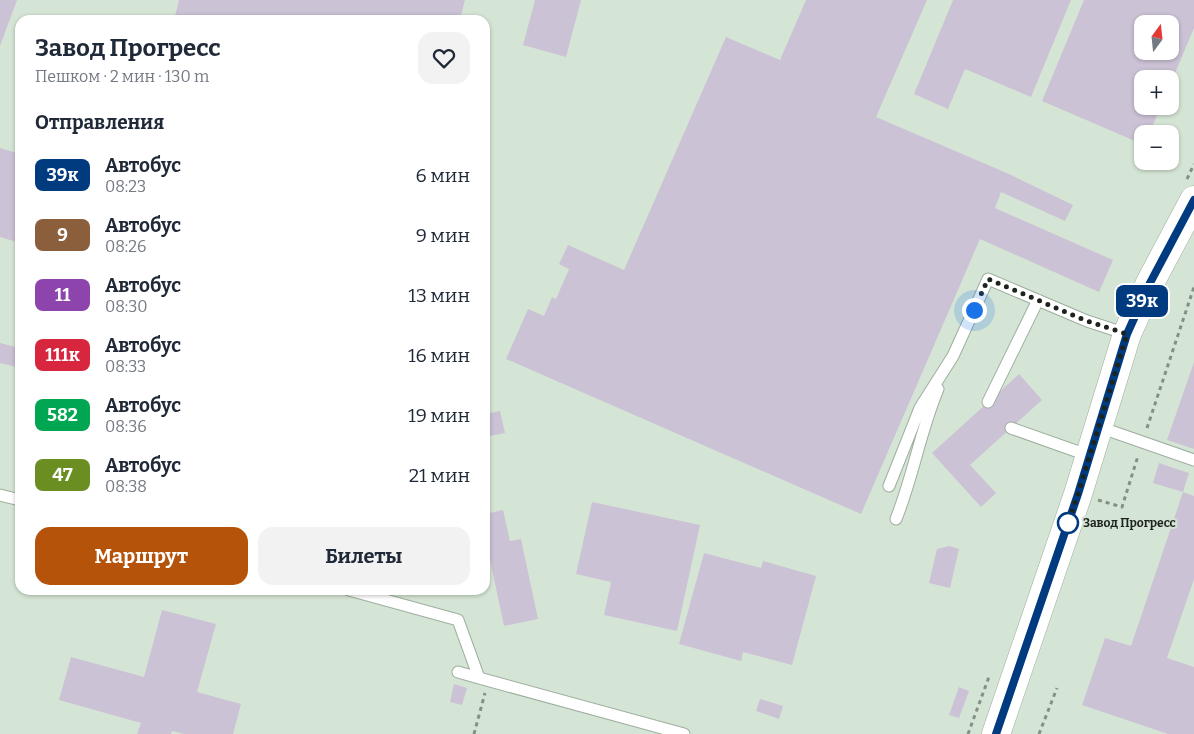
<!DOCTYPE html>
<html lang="ru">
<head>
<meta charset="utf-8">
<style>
	body { margin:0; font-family:Bitter,serif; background:#f2f2f3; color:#1f2937; height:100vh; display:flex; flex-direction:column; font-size:19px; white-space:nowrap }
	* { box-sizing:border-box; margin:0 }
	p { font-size:16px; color:#747a83 }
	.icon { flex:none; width:28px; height:28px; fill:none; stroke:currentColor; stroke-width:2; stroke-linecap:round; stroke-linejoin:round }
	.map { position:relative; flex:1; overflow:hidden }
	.panel { position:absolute; left:15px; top:15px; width:475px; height:580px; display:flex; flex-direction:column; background:#fff; border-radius:15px; box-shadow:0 1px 4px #0004 }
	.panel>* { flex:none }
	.badge { padding:0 10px; border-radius:8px; font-size:18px; line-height:32px }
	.needle { width:32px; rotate:15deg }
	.controls { position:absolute; left:1134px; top:15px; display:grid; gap:10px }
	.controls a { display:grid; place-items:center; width:45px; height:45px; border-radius:10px; background:#fff; box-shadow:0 1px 4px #0004; font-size:25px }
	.you { position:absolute; width:25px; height:25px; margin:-12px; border:4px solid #fff; border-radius:50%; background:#1a73e8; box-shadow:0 0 0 8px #1a73e833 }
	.map>.badge { position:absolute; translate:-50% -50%; box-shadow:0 0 0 2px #fff }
	h2 { padding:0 20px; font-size:19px; line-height:45px }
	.round { display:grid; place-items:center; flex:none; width:52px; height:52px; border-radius:15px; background:#f2f2f3 }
	.head { display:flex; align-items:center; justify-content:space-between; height:85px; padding:0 20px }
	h1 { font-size:24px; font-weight:700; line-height:38px }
	.action { display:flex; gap:10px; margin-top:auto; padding:10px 20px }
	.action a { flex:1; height:58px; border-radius:15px; background:#b45309; color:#fff; font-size:20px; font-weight:700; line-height:58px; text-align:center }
	.action a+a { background:#f2f2f3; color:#1f2937 }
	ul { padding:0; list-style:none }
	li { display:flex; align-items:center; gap:15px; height:60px; padding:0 20px }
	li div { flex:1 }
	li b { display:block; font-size:19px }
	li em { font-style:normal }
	li .badge { min-width:55px; font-weight:700; text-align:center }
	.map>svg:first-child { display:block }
</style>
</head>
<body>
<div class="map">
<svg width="1194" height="734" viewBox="0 0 1194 734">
	<rect width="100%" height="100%" fill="#d5e5d5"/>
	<path fill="#ccc2d5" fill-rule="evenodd" d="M0,0h17l-17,46z
		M179,0h286l-5,20h-286z
		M535,0h46l-15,57 -43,-12z
		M806,0h121l-51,117 133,57 64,31 -8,16 -64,-29 -6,16 118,52 -14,32 -119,-53 -119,275 -355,-155 22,-50 16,7 8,-19 4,2 13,-30 -10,-5 9,-19 56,25 102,-233 54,23z
		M953,0h118l-40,97 -66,-28 -17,40 -34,-15z
		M1084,0h110v28l-24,57v-6h-28v27h19l-12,28h-7v10l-100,-43zM1142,24h28v27h-28z
		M0,148l20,6v75l-3,13 -17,-5z
		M0,343l20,5v20l-20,-5z
		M1194,362v87l-27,-9z
		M1019,374l23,26 -72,65 26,28 -15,14 -49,-54z
		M500,411l5,22 -20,4v-23z
		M1159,463l30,10 -6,19 -30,-9z
		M1183,492l11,4v83l-27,79 27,9v67h-26l-86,-29 23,-67 26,8z
		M592,502l108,23 -23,106 -73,-16 7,-33 -35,-8z
		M503,510l7,31 11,-2 17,80 -34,7 -19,-90v-22z
		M949,546l10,3 -9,39 -21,-5 8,-34z
		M704,553l57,15 2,-7 53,15 -24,89 -49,-13 -2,9 -62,-17z
		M162,610l54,14 -19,68 44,12 -8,30h-49l-12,-3 -1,3h-34l4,-11 -82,-23 12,-43 73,20z
		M454,684l13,4 -5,17 -12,-3z
		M959,687l10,4 -10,27 -10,-3z
		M760,699l23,7 -4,13 -23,-8z"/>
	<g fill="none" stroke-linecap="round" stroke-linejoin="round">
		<g stroke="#9eae9f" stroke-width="13">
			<path id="service" d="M988,402l50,-102
				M1099,427l95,33
				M1011,428l79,28
				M889,486l31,-78 33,-52 35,-77 99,42 40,13
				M0,495l20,5
				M896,519c17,-42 24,-87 42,-130
				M349,590l109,30 21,58 205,56
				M458,672l21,6"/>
		</g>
		<g stroke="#9eae9f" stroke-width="29">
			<path id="secondary" d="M996,734l82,-240 49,-160 23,-51 44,-83"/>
		</g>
		<path stroke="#859085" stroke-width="3" stroke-dasharray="4 4" stroke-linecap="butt" d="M1187,179l7,-15
			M1147,428l47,-141
			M1098,500l24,7 16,-51
			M474,734l11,-41
			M968,734l22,-60
			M1039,734l18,-46"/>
		<use href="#service" stroke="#fff" stroke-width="11"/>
		<use href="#secondary" stroke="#fff" stroke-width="28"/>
	</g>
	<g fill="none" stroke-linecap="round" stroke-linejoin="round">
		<g stroke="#fff" stroke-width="11">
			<path id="line" d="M996,734l82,-240 49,-160 23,-51 44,-83"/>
		</g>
		<use href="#line" stroke="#003b80" stroke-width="8"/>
		<path stroke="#1d231d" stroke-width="5" stroke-dasharray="0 9" d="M974,310l14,-31 99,42 40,13 -49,160 -10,29"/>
	</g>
	<circle fill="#fff" stroke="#003b80" stroke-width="2.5" cx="1068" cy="523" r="10"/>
	<g text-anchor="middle" stroke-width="4" stroke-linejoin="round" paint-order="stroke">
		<g font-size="12" font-weight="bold" fill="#1d231d" stroke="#d5e5d5" text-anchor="start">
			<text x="1083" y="527">Завод Прогресс</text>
		</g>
	</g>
</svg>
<div class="controls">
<a><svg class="needle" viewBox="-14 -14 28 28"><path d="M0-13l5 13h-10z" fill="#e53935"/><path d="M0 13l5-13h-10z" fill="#747a83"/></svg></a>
<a>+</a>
<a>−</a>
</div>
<div class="you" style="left:974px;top:310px"></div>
<b class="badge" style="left:1142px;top:301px;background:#003b80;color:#fff">39к</b>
<section class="panel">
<div class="head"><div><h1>Завод Прогресс</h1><p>Пешком · 2 мин · 130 m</p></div><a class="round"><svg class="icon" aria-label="heart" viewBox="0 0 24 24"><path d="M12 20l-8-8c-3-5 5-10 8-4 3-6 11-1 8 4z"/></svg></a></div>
<h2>Отправления</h2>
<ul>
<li><span class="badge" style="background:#003b80;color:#fff">39к</span><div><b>Автобус</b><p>08:23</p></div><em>6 мин</em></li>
<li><span class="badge" style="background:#8b5e3c;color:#fff">9</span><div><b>Автобус</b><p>08:26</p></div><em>9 мин</em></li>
<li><span class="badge" style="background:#8e44ad;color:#fff">11</span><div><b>Автобус</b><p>08:30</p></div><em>13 мин</em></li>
<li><span class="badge" style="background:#d7263d;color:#fff">111к</span><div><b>Автобус</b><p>08:33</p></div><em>16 мин</em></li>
<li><span class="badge" style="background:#00a651;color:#fff">582</span><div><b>Автобус</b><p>08:36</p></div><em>19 мин</em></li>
<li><span class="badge" style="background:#6b8e23;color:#fff">47</span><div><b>Автобус</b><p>08:38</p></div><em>21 мин</em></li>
</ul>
<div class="action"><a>Маршрут</a><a>Билеты</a></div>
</section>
</div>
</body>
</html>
